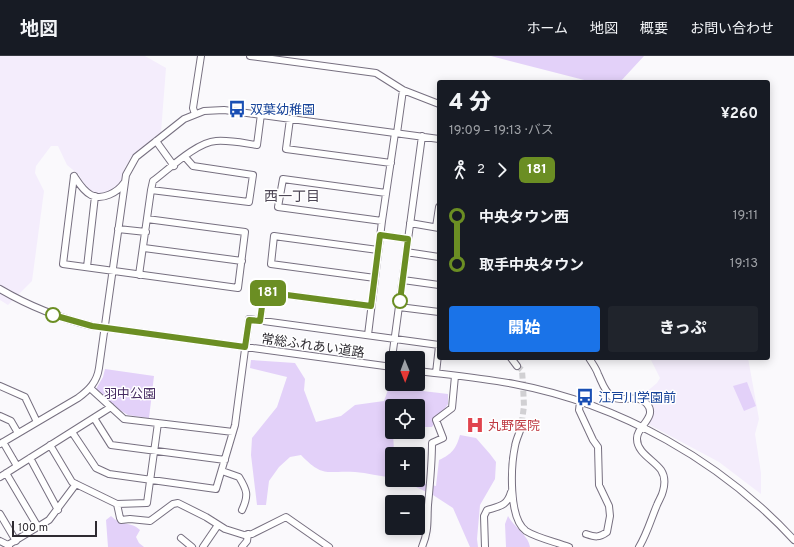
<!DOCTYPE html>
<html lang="ja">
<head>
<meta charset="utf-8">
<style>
	body { margin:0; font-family:Overpass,"Noto Sans JP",sans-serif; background:#20242c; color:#f1f3f6; height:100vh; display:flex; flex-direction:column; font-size:15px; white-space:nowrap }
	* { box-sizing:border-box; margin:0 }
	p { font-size:13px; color:#9ea1a6 }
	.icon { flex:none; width:22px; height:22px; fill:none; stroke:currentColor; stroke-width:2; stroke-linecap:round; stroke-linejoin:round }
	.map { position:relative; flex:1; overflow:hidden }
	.panel { position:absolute; left:437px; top:24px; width:333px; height:280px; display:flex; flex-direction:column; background:#171b24; border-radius:4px; box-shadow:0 2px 10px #0003 }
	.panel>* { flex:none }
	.badge { padding:0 8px; border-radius:6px; font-size:14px; line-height:26px }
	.needle { width:26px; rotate:179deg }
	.buttons { position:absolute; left:385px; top:295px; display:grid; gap:8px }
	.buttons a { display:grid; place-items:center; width:40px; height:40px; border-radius:4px; background:#171b24; box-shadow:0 2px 10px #0003; font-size:20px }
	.scale { position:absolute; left:12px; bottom:10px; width:85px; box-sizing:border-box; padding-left:4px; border:2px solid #2e2b31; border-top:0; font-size:11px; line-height:14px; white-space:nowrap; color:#2e2b31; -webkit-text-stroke:3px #fff; paint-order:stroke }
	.map>.badge { position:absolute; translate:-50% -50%; box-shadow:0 0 0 2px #fff }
	.legs { display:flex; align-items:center; gap:6px; height:44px; padding:0 12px; font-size:13px }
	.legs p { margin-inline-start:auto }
	.head { display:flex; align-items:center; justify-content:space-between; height:68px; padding:0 12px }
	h1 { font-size:22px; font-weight:800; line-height:30px }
	.primary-button { display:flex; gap:8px; margin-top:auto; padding:8px 12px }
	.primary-button a { flex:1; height:46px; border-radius:4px; background:#1a73e8; color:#fff; font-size:16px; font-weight:800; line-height:46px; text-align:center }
	.primary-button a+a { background:#20242c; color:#f1f3f6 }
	ul { padding:0 12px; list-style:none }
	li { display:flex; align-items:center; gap:14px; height:48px; font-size:15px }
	li i { display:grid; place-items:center; width:6px; height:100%; margin:0 5px; background:currentColor }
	li i::after { content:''; width:10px; height:10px; margin:-5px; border:3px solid; border-radius:50%; background:#171b24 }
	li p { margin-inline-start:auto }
	li:first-child i { background:linear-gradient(#0000 50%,currentColor 0) }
	li:last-child i { background:linear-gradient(currentColor 50%,#0000 0) }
	header { display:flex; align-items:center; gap:24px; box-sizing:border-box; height:56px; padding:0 20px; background:#171b24; border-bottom:1px solid #363941 }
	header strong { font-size:19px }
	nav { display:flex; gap:22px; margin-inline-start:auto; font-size:14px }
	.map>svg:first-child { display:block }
</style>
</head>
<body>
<header>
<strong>地図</strong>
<nav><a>ホーム</a><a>地図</a><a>概要</a><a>お問い合わせ</a></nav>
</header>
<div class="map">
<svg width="794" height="491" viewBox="0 0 794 491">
	<rect width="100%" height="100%" fill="#faf9fc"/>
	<path fill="#f4edfc" d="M0,0h145l21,12 -5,64 -30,25 -6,11 -4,15 -9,7 -10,4 -7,-1 -7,-3 -10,-16 -11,-9 -9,-19h-7l-15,20 -1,7 9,18 -12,90 -24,24 -8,-5z
		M650,302h98l11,61 -4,15 6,39v21l-42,-32 -73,-39 3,-18 -4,-12 12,-10 3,-5z"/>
	<path fill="#e3d1f9" d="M491,0h153l-24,26h-28z
		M251,304l44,3 10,16 -1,11 12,32 25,-6 14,-11 29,-4 5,-14 59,7v10l-16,23h-14v-21h-26l2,48h-2v24c-12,-2 -25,-5 -37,-6 -28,-2 -31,7 -54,-17l-11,2 -11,10 -10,14 -3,24h-9l-6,-50 1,-17 25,-31 10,-30 -37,-9z
		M105,313l49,7 -5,42 -21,-3 -10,-6 -22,-20 7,-12z
		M747,326l9,24 -12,5 -11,-25z
		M460,379l16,3 14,16 6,8 -1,17 -15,26 -3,34 1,8h-8l-17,-39 -20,-13 -32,-15h13l1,2 21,4 3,-26c13,-6 17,-11 21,-25z
		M111,460c11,11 20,5 29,14l-4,7 3,6 5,4h-36l-2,-27z
		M508,460c6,11 21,20 22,31h-24l-1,-23z"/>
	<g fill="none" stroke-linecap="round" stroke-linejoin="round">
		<path stroke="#d1d0d3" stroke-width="6" stroke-dasharray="6 3" stroke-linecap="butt" d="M517,310l5,4 1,15 1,21 -3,22"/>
		<g stroke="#777080" stroke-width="8">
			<path id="minor" d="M250,0l126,17 27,17 36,14
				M195,58l-2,-6 8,-52
				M290,63l-4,30 105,14
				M397,77l6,-43
				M156,85l18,25
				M74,120l-11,88 175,24 7,-56 -98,-13
				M74,120c4,6 9,15 17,19 11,6 27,-3 33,-12
				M151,134l98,12 4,-27 -60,-9 -8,-9
				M382,165l-104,-14 5,-28 103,14
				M410,167l29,5
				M436,171l3,-20
				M118,173l28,3
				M380,179l28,4
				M144,192l98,13
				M406,196l33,5
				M87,211l8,-71
				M139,219l12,-85 2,-9c16,-12 44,-39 63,-40 14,-1 27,2 41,4l4,-31
				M375,222l-104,-14 3,-28 7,1 97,13
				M403,224l36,5
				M0,233c29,17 59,29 92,37l300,41
				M399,251l40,5
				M260,265l4,-29 107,14
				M368,279l14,-114 13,-88
				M392,302l30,-222
				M511,302l6,8
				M589,302c3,5 7,10 9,16 4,8 6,17 14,23 11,6 26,-4 35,7 11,13 -11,23 -10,35 0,14 17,21 24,31 4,6 4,14 2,21 -1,5 -4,9 -6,14 -6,14 -10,29 -18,42
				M418,315c32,4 64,7 96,13 106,20 207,77 280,156
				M436,317l3,-27
				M0,330l25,11 12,25
				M90,332l34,31 109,13
				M580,346l-1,8 14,30 5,7 1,38 10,21 1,10 -3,16c-8,6 -12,5 -21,2
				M0,360l11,5 7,12
				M94,362l17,27 114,15
				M521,372c-2,6 -5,12 -6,18 -4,19 -7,72 11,85 11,7 30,11 43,16
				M72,376l24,36 13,6 107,15 19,-64 14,-106 190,26
				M3,386l14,24
				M0,388l78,-46c11,-8 19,-16 21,-30l27,-193 10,-18 48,-38 20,-8 20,-1 215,29
				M50,389l22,37 4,2 41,20 30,-1 11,-80
				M30,402l28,52
				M222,415l17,6c8,13 10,18 3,33
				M6,417l32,54
				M0,421l111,-70
				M117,448l3,14 1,2 9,-1 20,2 23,-17 5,-1 28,14 19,12 19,6 8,-1 34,-17 43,30
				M0,458l16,27
				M181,482l11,9
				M0,485l8,4 1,2
				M8,489l41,-25 27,-36
				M203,491l15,-22
				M242,491l5,-6 1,-7
				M422,491c7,-17 5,-25 6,-42 2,-21 4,-41 4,-62l11,-5 -7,-18 16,-12 3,-32
				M485,491l-1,-31 3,-6c13,-4 20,-4 24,-18"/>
		</g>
		<use href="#minor" stroke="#fff" stroke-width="6"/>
	</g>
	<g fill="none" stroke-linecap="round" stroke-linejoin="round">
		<g stroke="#fff" stroke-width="9">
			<path id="line-1" d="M53,259l39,11 153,21 4,-27 11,1 4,-29 107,14 9,-71 28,4 -8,62"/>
		</g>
		<use href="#line-1" stroke="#6b8e23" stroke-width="6"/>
	</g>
	<defs>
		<g id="bus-bare" transform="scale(1.38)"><path d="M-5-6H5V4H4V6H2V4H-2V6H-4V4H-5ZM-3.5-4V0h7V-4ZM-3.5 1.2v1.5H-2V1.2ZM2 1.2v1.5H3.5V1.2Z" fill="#1a4fb4" stroke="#fff" stroke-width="2.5" paint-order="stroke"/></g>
		<g id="hospital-bare" transform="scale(1.38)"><path d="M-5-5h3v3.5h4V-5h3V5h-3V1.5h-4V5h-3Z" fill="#e0444e" stroke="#fff" stroke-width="2.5" paint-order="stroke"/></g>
	</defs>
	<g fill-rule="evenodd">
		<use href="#bus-bare" x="237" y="53"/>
		<use href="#bus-bare" x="585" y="341"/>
		<use href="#hospital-bare" x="475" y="369"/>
	</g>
	<g fill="#fff" stroke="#6b8e23" stroke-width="2">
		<circle cx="400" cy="245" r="7"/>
		<circle cx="53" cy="259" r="7"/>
	</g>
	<g text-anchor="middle" stroke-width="3" stroke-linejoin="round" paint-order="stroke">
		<g font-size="13" fill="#164399" stroke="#fff" text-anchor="start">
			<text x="250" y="58">双葉幼稚園</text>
			<text x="598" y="346">江戸川学園前</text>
		</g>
		<g font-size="13" fill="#2e2b31" stroke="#fff">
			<text transform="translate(313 289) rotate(8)" y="5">常総ふれあい道路</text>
		</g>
		<g font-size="13" fill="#472c62" stroke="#fff">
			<text x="130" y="342">羽中公園</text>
		</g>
		<g font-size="13" fill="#be3a42" stroke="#fff" text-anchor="start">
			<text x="488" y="374">丸野医院</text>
		</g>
		<g font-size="14" fill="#4e4756" stroke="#fff">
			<text x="292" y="145">西一丁目</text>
		</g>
	</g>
</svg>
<div class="buttons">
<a><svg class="needle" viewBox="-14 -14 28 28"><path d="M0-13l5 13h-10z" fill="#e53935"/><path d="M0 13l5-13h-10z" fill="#9ea1a6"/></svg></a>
<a><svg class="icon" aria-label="locate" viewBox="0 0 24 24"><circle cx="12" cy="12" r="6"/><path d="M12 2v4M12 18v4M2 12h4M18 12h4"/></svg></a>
<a>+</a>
<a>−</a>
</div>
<div class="scale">100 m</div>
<b class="badge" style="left:268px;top:237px;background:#6b8e23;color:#fff">181</b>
<section class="panel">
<div class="head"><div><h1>4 分</h1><p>19:09 – 19:13 · バス</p></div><b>¥260</b></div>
<div class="legs"><svg class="icon" aria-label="walk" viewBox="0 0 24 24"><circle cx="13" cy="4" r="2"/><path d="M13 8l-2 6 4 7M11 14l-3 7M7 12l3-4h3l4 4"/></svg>2<svg class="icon" aria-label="forward" viewBox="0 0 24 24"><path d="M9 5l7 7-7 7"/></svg><b class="badge" style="background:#6b8e23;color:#fff">181</b></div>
<ul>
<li><i style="color:#6b8e23"></i><b>中央タウン西</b><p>19:11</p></li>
<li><i style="color:#6b8e23"></i><b>取手中央タウン</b><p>19:13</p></li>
</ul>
<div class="primary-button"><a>開始</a><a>きっぷ</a></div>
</section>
</div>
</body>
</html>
